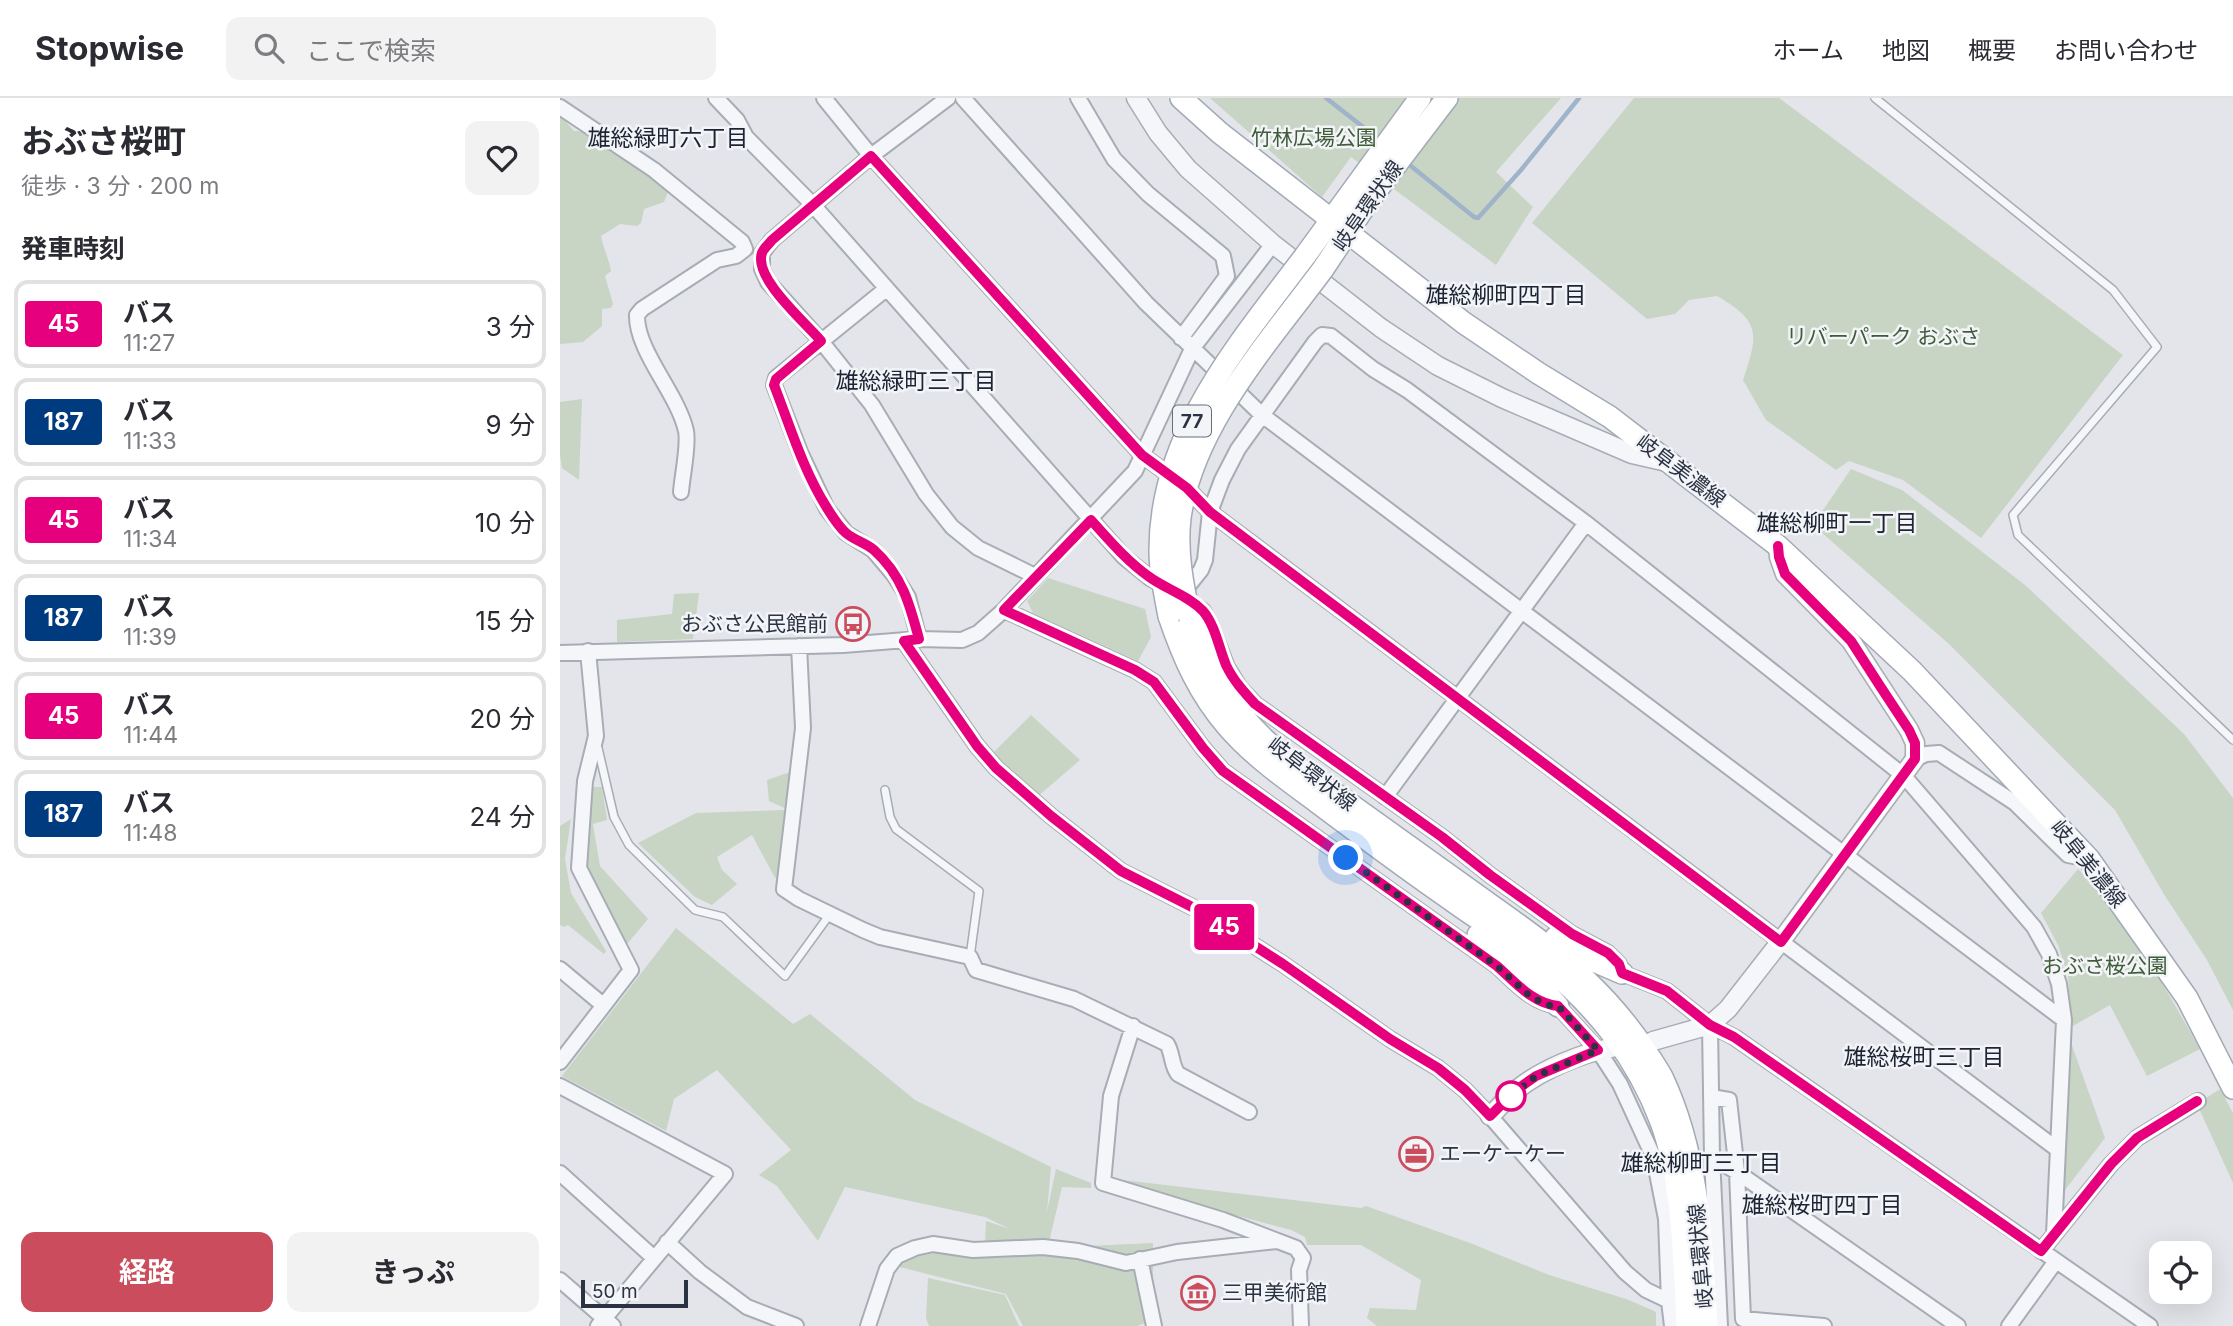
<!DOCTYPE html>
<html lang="ja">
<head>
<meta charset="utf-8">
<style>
	body { margin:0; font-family:Inter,"Noto Sans JP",sans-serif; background:#f2f2f3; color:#2b2b33; height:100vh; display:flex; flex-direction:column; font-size:26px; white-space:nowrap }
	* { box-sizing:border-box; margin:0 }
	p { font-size:23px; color:#7c7c81 }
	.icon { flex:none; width:38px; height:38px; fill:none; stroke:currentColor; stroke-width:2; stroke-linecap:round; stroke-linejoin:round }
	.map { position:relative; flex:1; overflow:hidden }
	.sheet { display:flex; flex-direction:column; background:#fff; width:560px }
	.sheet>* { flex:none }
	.badge { padding:0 14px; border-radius:5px; font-size:24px; line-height:46px }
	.fabs { position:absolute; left:1589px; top:1143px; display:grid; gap:14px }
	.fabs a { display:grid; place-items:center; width:63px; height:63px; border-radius:14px; background:#fff; box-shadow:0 7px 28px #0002; font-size:35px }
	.scale { position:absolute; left:21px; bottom:18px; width:107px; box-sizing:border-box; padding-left:7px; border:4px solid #2b3342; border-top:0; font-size:19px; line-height:24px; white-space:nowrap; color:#2b3342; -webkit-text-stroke:5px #f2f4f8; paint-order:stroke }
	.you { position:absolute; width:35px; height:35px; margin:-18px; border:5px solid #fff; border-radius:50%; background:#1a73e8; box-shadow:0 0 0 10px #1a73e833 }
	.map>.badge { position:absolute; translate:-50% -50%; box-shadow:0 0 0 4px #fff }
	h2 { padding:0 21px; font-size:26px; line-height:63px }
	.round { display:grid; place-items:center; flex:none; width:74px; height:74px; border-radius:14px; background:#f2f2f3 }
	.summary { display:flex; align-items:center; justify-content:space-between; height:119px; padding:0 21px }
	h1 { font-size:33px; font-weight:700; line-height:52px }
	.button { display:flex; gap:14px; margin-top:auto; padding:14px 21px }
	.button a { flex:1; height:80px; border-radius:14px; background:#cb4c5d; color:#fff; font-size:28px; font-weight:700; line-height:80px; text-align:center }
	.button a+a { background:#f2f2f3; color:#2b2b33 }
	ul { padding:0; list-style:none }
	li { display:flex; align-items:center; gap:21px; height:88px; margin:0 14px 10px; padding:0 7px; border:4px solid #e1e1e2; border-radius:14px }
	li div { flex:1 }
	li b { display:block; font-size:26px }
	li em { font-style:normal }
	li .badge { min-width:77px; font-weight:700; text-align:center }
	header { display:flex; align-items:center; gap:42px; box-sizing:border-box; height:98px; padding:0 35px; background:#fff; border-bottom:2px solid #e1e1e2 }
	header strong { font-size:33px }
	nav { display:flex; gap:38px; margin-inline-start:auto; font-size:24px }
	.search { width:490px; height:63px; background:#f2f2f3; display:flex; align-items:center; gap:18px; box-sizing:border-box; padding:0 24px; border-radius:14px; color:#7c7c81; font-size:26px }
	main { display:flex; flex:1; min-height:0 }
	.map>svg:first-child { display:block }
</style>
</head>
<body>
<header>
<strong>Stopwise</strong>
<div class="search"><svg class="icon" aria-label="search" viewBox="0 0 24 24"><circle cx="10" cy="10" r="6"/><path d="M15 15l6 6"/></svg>ここで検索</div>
<nav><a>ホーム</a><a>地図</a><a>概要</a><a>お問い合わせ</a></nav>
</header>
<main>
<section class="sheet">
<div class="summary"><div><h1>おぶさ桜町</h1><p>徒歩 · 3 分 · 200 m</p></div><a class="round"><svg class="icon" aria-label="heart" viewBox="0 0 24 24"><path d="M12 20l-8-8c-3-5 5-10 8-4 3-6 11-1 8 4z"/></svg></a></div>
<h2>発車時刻</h2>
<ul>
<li><span class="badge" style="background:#e6007e;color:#fff">45</span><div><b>バス</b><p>11:27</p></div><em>3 分</em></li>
<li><span class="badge" style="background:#003b80;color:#fff">187</span><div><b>バス</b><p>11:33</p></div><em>9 分</em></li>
<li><span class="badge" style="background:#e6007e;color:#fff">45</span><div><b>バス</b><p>11:34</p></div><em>10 分</em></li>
<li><span class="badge" style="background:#003b80;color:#fff">187</span><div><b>バス</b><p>11:39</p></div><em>15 分</em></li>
<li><span class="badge" style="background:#e6007e;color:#fff">45</span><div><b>バス</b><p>11:44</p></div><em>20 分</em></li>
<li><span class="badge" style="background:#003b80;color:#fff">187</span><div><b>バス</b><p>11:48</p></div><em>24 分</em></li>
</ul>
<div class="button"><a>経路</a><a>きっぷ</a></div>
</section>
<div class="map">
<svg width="1673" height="1228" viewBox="0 0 1673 1228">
	<rect width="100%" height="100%" fill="#e3e5ea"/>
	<path fill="#c8d4c4" d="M650,0h351l-65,74 37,35 -37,58 -145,-108 -29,40z
		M1074,0h145l344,257 -142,183 -78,-58 -54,-19 -13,9 -70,-50 -23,-40c15,-45 19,-58 -26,-84l-28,4 -14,14 -28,5 -115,-96z
		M0,17l14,16 16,1 79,57 -5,13 -20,7 -3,14 -4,3 -17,-2 -19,12c2,12 8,23 10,35l-6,5 8,28 -2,4 -9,1v17l-19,16 -23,2z
		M22,301l-3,81 -17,-12 -2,-13v-53z
		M1291,371l51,21 123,95 159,149 49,64v212l-26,-50 -42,-64 -50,-86 -166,-166 -136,-119z
		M488,480l97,31 6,28 -13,24 -105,-48 -6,-12z
		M139,495l-6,46 -76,3v-22l55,-6 2,-20z
		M471,617l49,45 -43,37 -45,-43z
		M233,673l-4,39 -20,-9 -2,-21z
		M30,689h12l5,33 -14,4 7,42 48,53 -21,25 -30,-48 -12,-28z
		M224,712l3,26 -4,34 -8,8 -23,-43 -35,22 5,13 15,14 -25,21 -17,-8 -57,-54 58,-30z
		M11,721l-6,40 6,34 35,58 -2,3 -36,-29 -4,2 -4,-2v-99z
		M1518,771l34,35 38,58 50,87 -53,27 -37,-71 -39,22 -3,-52 -10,-30 -17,-32z
		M116,830l117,96 17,-10 105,86 136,67 -4,45 9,-43 35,14v5l-29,-1 -13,55 -64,2 1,-23 24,8 -25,-12 -140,-30 -27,54 -41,-55 -18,-11 32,-25 -74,-80 -43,29 -8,32 -104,-55z
		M1510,942l35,98 -40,52v-70z
		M1660,991l13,24v70l-36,-79z
		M562,1082l239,28 5,-2 104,37 79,32 80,25 27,12v14h-279l-10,-8 3,-10 46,2 5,-30 -60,-35h-54l-2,-8 -14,-7 -169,-45z
		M593,1145v77l-16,6h-114l-17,-32 -110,-28 20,-9 19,-4z
		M368,1180l77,17 14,31h-90l-3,-8z"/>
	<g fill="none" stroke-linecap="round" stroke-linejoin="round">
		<path stroke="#9fb3c9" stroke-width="4.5" d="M766,0l55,43
			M846,64l68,55 4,1 43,-48 58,-72"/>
		<g stroke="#a8acb4" stroke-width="10">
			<path id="service" d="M1315,0l238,192 44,57 -144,168 5,20 215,205
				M38,650l16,69 15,28 66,65 28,7 62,59 45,-62
				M325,692l5,27 6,12 83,62 -9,66"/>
		</g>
		<g stroke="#a8acb4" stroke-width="18">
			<path id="minor" d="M156,0l21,22 9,17 67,68 311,352 26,21 17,9
				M264,0l47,58 271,299 45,33 23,24 847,637
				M388,0l-77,58 -99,84 -10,13v16l6,13 53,59 51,64 54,89 26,33 26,21 57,28
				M403,0l183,205 116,112 802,605
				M518,0l36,61 34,35 75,62 4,20 -46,62
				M0,9l94,63 88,72 3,7 -9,7 -19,4 -75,49 -5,6c-1,36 41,79 49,116 3,14 -4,46 -5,61
				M326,191l-110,89 -2,7 26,67 27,57 19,24 27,17 21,25 14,22 11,42
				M621,497l20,-25 4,-10 5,-48 12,-32 16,-31 77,-107 7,-7 9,1 42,33 34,21 179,133 318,253 130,151 15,27 10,30 5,36 -10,214
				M624,500l19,13 8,15 16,41 13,21 15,16 187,133 48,38 82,59 36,19 11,11 3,9 45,18 43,34 24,12 416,289
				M444,512l131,60 19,12 49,66 20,23 274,195c18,16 35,37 61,40l40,44 22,34 34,74 12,61 3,82 3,25
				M344,543l73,105 19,22 55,48 70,55 79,40 83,53 107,75 48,29 27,22 25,26 135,156 21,18 23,11
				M239,548l4,82 -19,161 15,10 64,31 17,7 90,20 6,13 98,29 93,45c6,10 4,21 11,30l71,38
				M0,555l283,-8 76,-6 43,1 16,-7 26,-23 131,-139 57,-122 81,-105
				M1355,661l11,-5 13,-1 76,50 53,52 21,4
				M825,699l201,-274
				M0,871l43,36
				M1150,927l2,132 8,169
				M573,928l-22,70 -8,87 120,37 73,28 7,10 -4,12 2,56
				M0,964l71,-92 -52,-102 6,-87 11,-45 -8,-85
				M0,988l165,88 -127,152
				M1151,999l18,3 8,72 6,147 81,7
				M1152,1059l25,15 221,154
				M0,1075l94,85
				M107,1144l33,30 47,35 49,19
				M1481,1153l70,-87 26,-26 61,-37
				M580,1161l14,67
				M0,1182l53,46
				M308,1228l19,-57 10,-13 18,-8 18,-4 40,6 70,-3 35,4 48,12 51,-11 100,-11
				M1449,1228l47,-65"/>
		</g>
		<g stroke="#a8acb4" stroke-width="21">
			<path id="tertiary" d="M576,0l22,35 30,36 85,75 108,84 57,38 64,32 130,56 35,8
				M1093,943l57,-16 18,-16 53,-68 134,-182v-16l-6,-13 -58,-89 -66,-67 -6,-17 -1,-11
				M930,1018c10,-9 18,-20 29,-28 23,-18 62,-35 92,-40"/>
		</g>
		<g stroke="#a2aab6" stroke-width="24">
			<path id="primary" d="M621,0l39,35 244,190 74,50 72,44 168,129 134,125 177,188 98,139 46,90
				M745,158l115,-158
				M763,171l44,-66 80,-105
				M609,518c14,41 30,78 59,111 26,30 58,52 89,75 44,33 88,66 133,97 31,23 66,42 96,67 52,43 91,92 115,156 22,59 23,141 26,204
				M630,521c13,36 29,68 53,97 29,37 73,64 111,91 53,38 106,76 159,114 52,37 97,76 132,129 6,9 12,18 17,27 37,78 40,165 45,249
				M918,837l59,48 21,23
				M996,839l29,20 37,16"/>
		</g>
		<use href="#service" stroke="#f5f6f9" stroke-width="7"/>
		<use href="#minor" stroke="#f5f6f9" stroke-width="14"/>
		<use href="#tertiary" stroke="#f5f6f9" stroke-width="18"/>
		<use href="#primary" stroke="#fff" stroke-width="21"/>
		<g stroke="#a2aab6" stroke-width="24" stroke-linecap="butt">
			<path id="primary-bridge" d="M609,518c-4,-21 -9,-43 -9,-64 -1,-117 78,-207 145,-296
				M630,521c-7,-32 -14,-67 -10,-101 13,-93 89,-176 143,-249"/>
		</g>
		<use href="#primary-bridge" stroke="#fff" stroke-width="21"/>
	</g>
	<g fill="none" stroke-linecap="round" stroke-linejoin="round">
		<g stroke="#fff" stroke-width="16">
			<path id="line" d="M1218,448l1,11 6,17 66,67 29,45 29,44 6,13v16l-134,183 -571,-430 -23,-24 -45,-33 -271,-299 -99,84c-3,4 -9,9 -10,13 -9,25 44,70 59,88l-45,38 -2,6c16,41 29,85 53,123 5,8 12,19 19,25 8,7 20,10 28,17 28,25 36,55 45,89l-15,2 73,105 19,22 55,48 70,55 79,40 83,53 107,75 48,29 27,22 25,26 26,-26 20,-14 62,-26 -40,-44c-26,-3 -43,-24 -61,-40l-274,-195 -20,-23 -49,-66 -19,-12 -131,-60 87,-90c18,20 35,40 57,56 17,13 40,19 55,35 12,14 16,37 23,54 7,15 18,27 29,39l187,133 48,38 82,59 36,19 11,11 3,9 45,18 43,34 24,12 307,214 70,-87 26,-26 60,-37"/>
		</g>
		<use href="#line" stroke="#e6007e" stroke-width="10"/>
		<path stroke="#2b3342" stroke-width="7" stroke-dasharray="0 12.6" d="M786,760l151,108 34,31 17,8 10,1 40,44 -62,26 -25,20"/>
	</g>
	<defs>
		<g id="bus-ring" transform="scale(1.75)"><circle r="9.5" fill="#f2f4f8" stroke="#cb4c5d" stroke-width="1.5"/><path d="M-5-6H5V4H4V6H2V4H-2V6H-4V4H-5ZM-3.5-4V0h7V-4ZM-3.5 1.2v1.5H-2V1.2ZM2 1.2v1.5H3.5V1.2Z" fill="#cb4c5d"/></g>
		<g id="office-ring" transform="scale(1.75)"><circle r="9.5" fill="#f2f4f8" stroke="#cb4c5d" stroke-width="1.5"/><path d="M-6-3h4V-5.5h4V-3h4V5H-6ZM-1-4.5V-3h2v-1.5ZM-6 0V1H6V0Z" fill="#cb4c5d"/></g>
		<g id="museum-ring" transform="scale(1.75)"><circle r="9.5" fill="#f2f4f8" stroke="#cb4c5d" stroke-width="1.5"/><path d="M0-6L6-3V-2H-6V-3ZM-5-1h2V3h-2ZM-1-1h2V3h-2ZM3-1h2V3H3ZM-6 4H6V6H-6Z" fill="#cb4c5d"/></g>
	</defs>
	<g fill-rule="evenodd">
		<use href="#bus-ring" x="293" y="526"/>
		<use href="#office-ring" x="856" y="1056"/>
		<use href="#museum-ring" x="638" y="1195"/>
	</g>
	<circle fill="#fff" stroke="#e6007e" stroke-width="3.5" cx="951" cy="998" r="14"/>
	<g text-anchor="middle" stroke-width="5" stroke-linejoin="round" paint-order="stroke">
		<rect fill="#f2f4f8" stroke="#676d79" stroke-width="2" x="613" y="307.5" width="38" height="31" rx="5"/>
		<g font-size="19" font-weight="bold" fill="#2b3342">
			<text x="632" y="330">77</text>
		</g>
		<g font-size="21" fill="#3f5d39" stroke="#f2f4f8">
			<text x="754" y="47">竹林広場公園</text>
			<text x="1323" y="246">リバーパーク おぶさ</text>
			<text x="1545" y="875">おぶさ桜公園</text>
		</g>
		<g font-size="21" fill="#2b3342" stroke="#f2f4f8">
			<text transform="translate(808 108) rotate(-55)" y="7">岐阜環状線</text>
			<text transform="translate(1121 373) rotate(37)" y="7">岐阜美濃線</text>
			<text transform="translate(752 676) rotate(38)" y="7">岐阜環状線</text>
			<text transform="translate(1528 766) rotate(51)" y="7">岐阜美濃線</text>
			<text transform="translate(1141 1158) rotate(-95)" y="7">岐阜環状線</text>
		</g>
		<g font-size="21" fill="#2b3342" stroke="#f2f4f8" text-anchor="start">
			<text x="268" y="533" text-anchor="end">おぶさ公民館前</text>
			<text x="880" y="1063">エーケーケー</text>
			<text x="662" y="1202">三甲美術館</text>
		</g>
		<g font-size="23" fill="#1d2433" stroke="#f2f4f8">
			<text x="108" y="48">雄総緑町六丁目</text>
			<text x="946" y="205">雄総柳町四丁目</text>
			<text x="356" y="291">雄総緑町三丁目</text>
			<text x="1277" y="433">雄総柳町一丁目</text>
			<text x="1364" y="967">雄総桜町三丁目</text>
			<text x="1141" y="1073">雄総柳町三丁目</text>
			<text x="1262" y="1115">雄総桜町四丁目</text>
		</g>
	</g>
</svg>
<div class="fabs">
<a><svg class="icon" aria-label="locate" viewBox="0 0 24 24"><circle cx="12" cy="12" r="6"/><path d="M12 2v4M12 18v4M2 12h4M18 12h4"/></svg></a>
</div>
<div class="scale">50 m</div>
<div class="you" style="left:786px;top:760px"></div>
<b class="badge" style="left:664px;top:829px;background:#e6007e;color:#fff">45</b>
</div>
</main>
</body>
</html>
